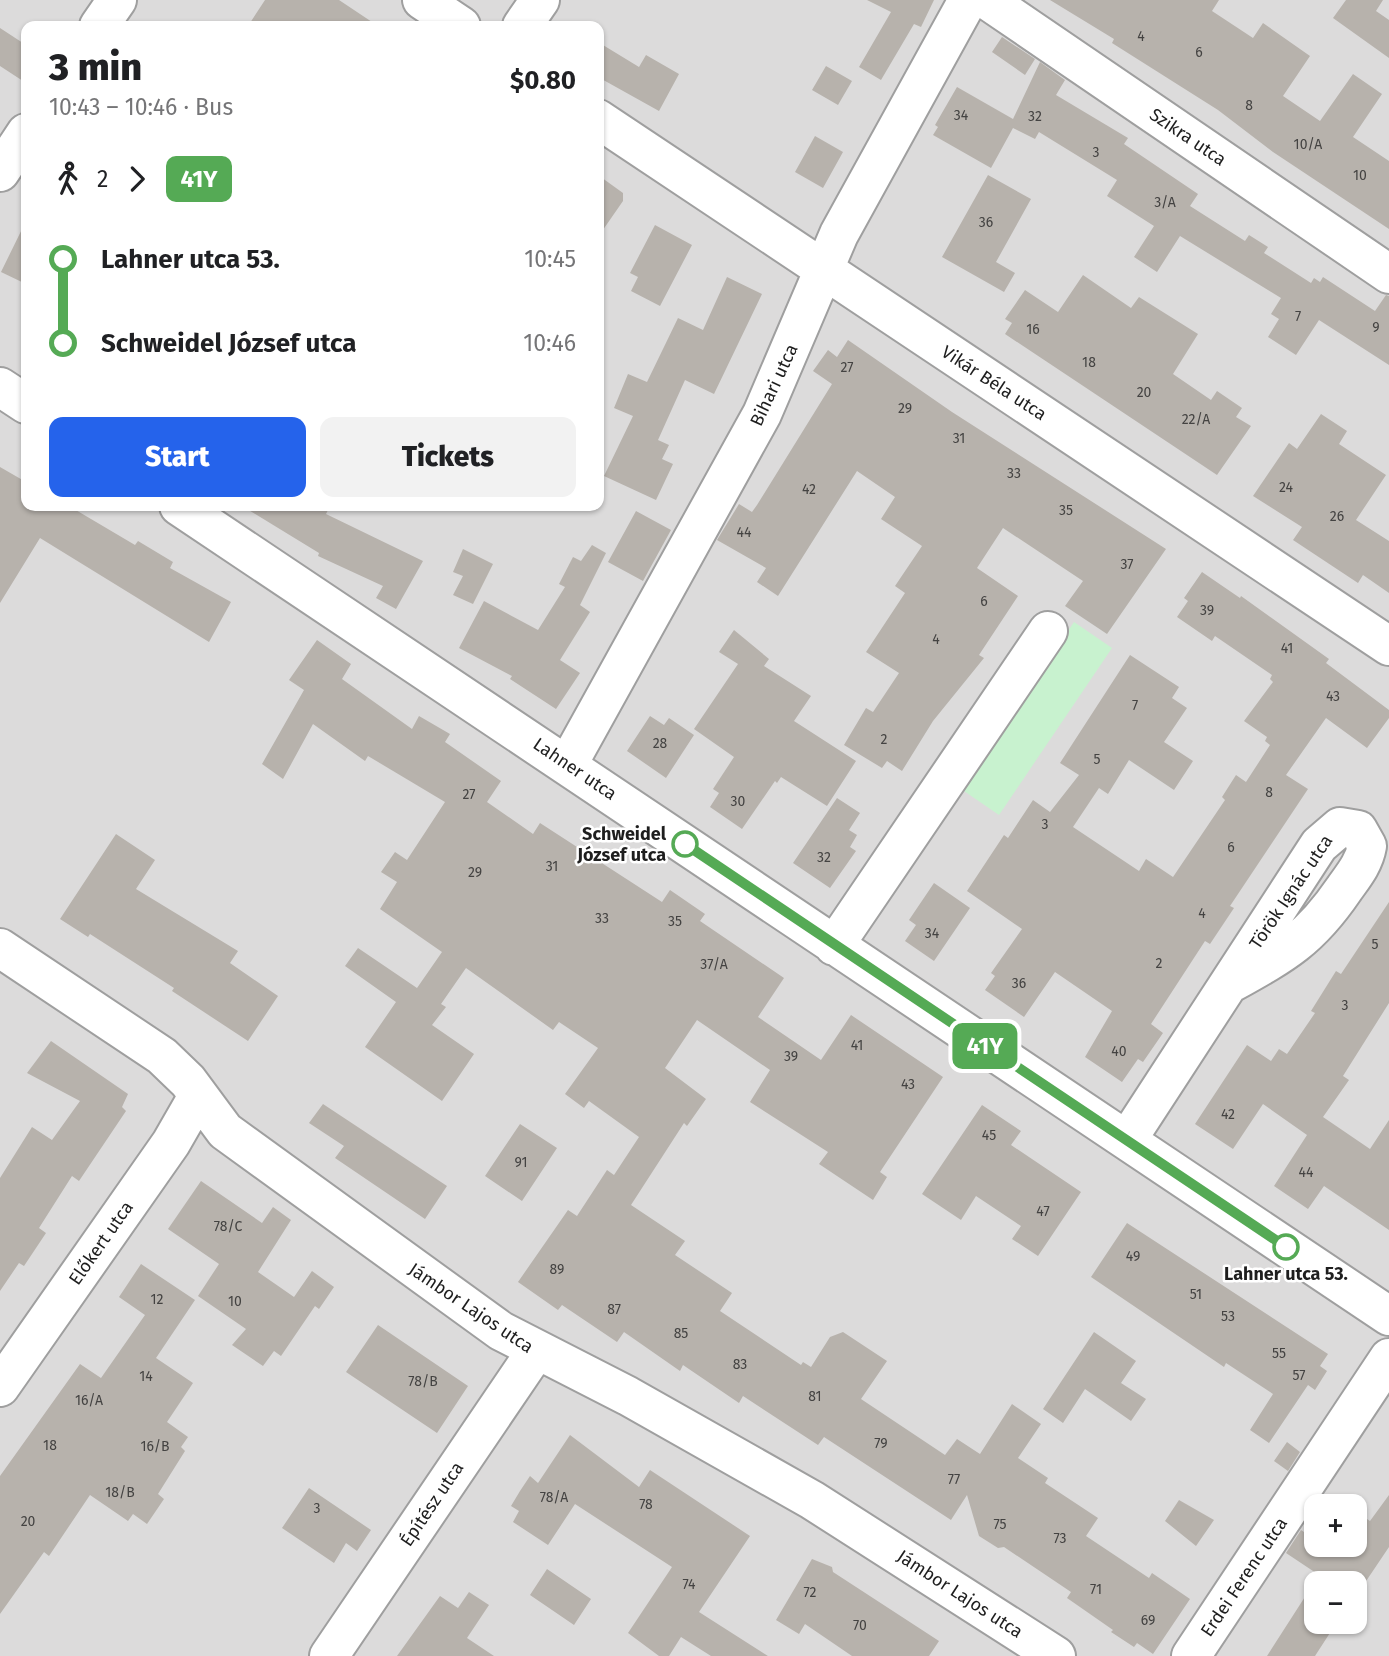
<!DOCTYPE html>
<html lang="en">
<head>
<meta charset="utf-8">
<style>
	body { margin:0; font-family:"Fira Sans",sans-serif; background:#f2f2f2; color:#202124; height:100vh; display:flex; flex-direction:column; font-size:26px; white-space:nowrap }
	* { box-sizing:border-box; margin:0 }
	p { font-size:23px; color:#757577 }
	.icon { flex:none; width:38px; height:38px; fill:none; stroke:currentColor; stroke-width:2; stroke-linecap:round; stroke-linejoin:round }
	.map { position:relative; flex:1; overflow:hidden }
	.drawer { position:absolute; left:21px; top:21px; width:583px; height:490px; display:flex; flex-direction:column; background:#fff; border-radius:14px; box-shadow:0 2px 5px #0004 }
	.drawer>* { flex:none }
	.badge { padding:0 14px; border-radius:10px; font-size:24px; line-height:46px }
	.controls { position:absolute; left:1304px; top:1494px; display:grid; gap:14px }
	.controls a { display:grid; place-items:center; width:63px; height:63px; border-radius:14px; background:#fff; box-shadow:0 2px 5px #0004; font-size:35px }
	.map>.badge { position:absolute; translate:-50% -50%; box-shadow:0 0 0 4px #fff }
	.legs { display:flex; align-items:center; gap:10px; height:77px; padding:0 28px; font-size:23px }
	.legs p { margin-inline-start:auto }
	.headline { display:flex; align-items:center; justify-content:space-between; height:119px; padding:0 28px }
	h1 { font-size:38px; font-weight:800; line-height:52px }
	.button { display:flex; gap:14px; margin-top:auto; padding:14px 28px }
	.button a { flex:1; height:80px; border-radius:14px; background:#2563eb; color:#fff; font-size:28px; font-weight:800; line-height:80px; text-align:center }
	.button a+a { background:#f2f2f2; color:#202124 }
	ul { padding:0 28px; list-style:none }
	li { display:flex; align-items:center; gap:24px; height:84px; font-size:26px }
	li i { display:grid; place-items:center; width:10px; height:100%; margin:0 9px; background:currentColor }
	li i::after { content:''; width:18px; height:18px; margin:-9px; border:5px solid; border-radius:50%; background:#fff }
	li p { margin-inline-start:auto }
	li:first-child i { background:linear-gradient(#0000 50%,currentColor 0) }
	li:last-child i { background:linear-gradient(currentColor 50%,#0000 0) }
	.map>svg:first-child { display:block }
</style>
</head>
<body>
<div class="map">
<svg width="1389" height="1656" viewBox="0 0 1389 1656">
	<rect width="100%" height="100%" fill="#eeece5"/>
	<path fill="#dcdbdb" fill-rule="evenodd" d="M0,0h1389v1656h-1389zM26,26h572v480h-572zM1316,1507h38v38h-38zM1316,1584h38v38h-38z"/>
	<path fill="#c8f2cf" d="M1074,622l38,26 -113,167 -38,-26z"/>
	<path fill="#b7b2ac" d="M265,0h74l39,26h-130z
		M867,0h67l-13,27 -7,-3 -33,56 -22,-13 32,-55z
		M1050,0h169l-7,11 41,27 10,-15 47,33 -27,40 37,25 33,-47 29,20 -29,43 36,24v68l-116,-77 -55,-42 -106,-67 2,-4z
		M1346,0h37l-7,11 13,9v38l-56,-40z
		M0,28l26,17v38l-26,-17z
		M1002,37l33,22 -10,16 -33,-23z
		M598,42l41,25 7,-12 33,19 -20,37 -61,-34z
		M1040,62l25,18 -9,15 72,43 -4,6 74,50 -8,12 55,35 4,-6 19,12 -4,6 47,30 3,-5 6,4 3,-5 52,34 11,-16 3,1v69l-70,-45 -23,35 -28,-18 11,-18 -8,-5 10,-16 -101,-62 -23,36 -23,-15 20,-31 -47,-30 10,-16 -78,-48 -4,7 -22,-11 -22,40 -58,-33 5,-8 -3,-2 22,-38 56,32z
		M826,66l26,15 -14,24 -26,-15z
		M815,136l28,16 -20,36 -28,-16z
		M598,175l25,18v8l-25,36z
		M988,175l43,24 -35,63 19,11 -11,19 -62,-35z
		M26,221v63l-25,-12z
		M655,225l37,20 -32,61 -29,-15 7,-14 -8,-4z
		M1083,275l48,33 8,-11 59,37 -25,40 38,26 6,-9 25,17 -6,9 15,9 -34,49 -212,-141 7,-11 -7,-4 20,-29 33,22z
		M727,277l35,17 -48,100 -29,-14 -27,60 11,5 -7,14 11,5 -17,36 -52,-24 29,-60 -19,-8 14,-34 19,8 31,-64 25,12z
		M848,340l104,72 214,137 -59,85 -42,-28 18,-25 -80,-53 -26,40 41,28 -39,59 5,3 -51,63 -31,50 -15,-10 -5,7 -38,-23 22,-37 7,4 26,-39 -33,-21 39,-59 -10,-7 27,-40 -41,-27 14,-22 -38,-26 -79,125 -21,-14 9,-14 -49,-28 22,-36 13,8 5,-7 75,-121 -19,-13 15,-21 9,7z
		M1321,414l26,17 -8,13 47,31 -30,45 33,21v52l-26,-18 -5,8 -65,-43 9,-13 -49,-31 36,-53 8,6z
		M0,467l26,15v24h43l66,39 3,-4 35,21 -3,6 61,34 -22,40 -169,-104 -40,65z
		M242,506h88l-4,8 97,47 -27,48 -20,-11 7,-12 -65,-30 1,-3z
		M636,511l35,19 -28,51 -35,-19z
		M592,545l14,8 -26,52 10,7 -30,48 20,13 -24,36 -46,-30 2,-3 -53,-28 25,-47 54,29 27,-43 -6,-3 14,-27 8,4z
		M463,549l30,15 -20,40 -20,-9 10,-19 -10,-4z
		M1202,572l38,26 1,-2 88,63 -3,4 63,47v8l-22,30 -41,-30 -40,57 22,14 -78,117 4,2 -24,36 -5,-3 -54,83 12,9 -20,29 -5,-3 -16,23 -37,-25 27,-46 -57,-39 -31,45 -39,-27 10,-14 -4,-3 31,-44 -55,-38 37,-56 4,3 25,-38 17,12 29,-37 -19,-12 70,-108 49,32 -7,11 15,10 -23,34 29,19 -19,29 -45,-30 -21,34 -9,-6 -26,39 66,44 7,-12 27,18 52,-77 -3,-3 14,-22 10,7 24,-37 -5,-4 2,-4 -23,-16 29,-39 -3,-3 2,-4 -57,-39 -3,5 -35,-24 11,-16 -4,-3z
		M734,630l35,29 -5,7 47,30 -17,25 62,40 -29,45 -46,-29 -4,6 -2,-2 -33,48 -32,-22 9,-14 -6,-4 21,-32 -40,-28 44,-65 -19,-12z
		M317,640l34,24 -9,15 70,50 7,-13 31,18 -5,8 56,39 -14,21 46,32 7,-11 122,79 8,-12 35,24 -5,7 84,57 -26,39 63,43 30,-45 92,62 -63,95 7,5 -14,23 -54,-36 9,-12 -78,-50 20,-32 -73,-50 -32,48 41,31 -19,27 -3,-3 -53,82 54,36 -10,14 57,38 -12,18 81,54 2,-3 8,5 19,-30 13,-5 44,29 -26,38 84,56 12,-16 23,15 32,-50 29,20 -23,34 30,20 -3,5 53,35 -12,18 63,42 3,-5 38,26 -37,55 -16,-11 -3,4 -23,-15 2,-2 -46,-32 4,-6 -67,-45 -6,1 -19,-12 -12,-41 -16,25 -127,-83 -6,8 -75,-49 -4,7 -56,-38 -3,6 -56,-39 -7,10 -55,-37 -4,5 -40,-28 50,-72 9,6 30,-46 7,5 25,-38 -50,-36 -5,7 -19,-14 33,-46 -39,-26 -6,8 -87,-62 -25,36 5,3 -14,18 42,29 -32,47 -77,-54 31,-45 -51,-36 13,-18 59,40 25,-36 -62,-43 17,-27 -16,-10 14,-20 12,8 38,-58 -77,-46 -3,5 -52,-37 -30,55 -21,-15 42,-74 -15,-10z
		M650,716l14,9 5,-7 25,17 -28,43 -39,-27z
		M837,798l23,15 -11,17 8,5 -7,12 6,4 -26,37 -37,-25z
		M116,834l39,26 -19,29 102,62 -8,12 48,33 -30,45 -76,-50 2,-3 -84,-54 -2,3 -28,-18z
		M934,883l36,25 -36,53 -29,-20 11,-16 -7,-5z
		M1389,902v101l-46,73 6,4 -26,37 47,32 19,-29v110l-65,-44 -16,23 -34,-23 33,-51 -44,-31 -30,45 -38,-25 52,-79 24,16 8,-12 8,5 28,-41 -4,-2 25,-40 5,3z
		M51,1041l77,53 -6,13 4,4 -47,70 -7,-5 -33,52 7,5 -22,33 -5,-3 -19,28v-113l32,-51 20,13 28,-39 -53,-28z
		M323,1104l124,82 -22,33 -90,-61 9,-12 -35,-23z
		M982,1105l39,26 -10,14 70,47 -43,64 -26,-17 9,-13 -45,-30 -15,24 -39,-26z
		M520,1124l37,24 -35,53 -37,-25z
		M201,1181l61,42 11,-16 18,13 -33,52 36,25 18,-26 22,16 -15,22 -4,-3 -34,50 -7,-5 -11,15 -31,-21 14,-16 -48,-33 21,-32 -51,-35z
		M1127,1223l201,131 -8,12 7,5 -12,19 -7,-5 -39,58 -19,-13 23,-36 -47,-31 -2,4 -133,-90z
		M141,1264l54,36 -39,58 37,25 -26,39 21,15 -7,10 4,4 -27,43 6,5 -17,25 -14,-10 -5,7 -38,-26 -41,61 -5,-4 -44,62v-138l80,-112 21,14 44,-63 -26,-18z
		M378,1325l90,61 -31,47 -91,-61z
		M1094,1332l42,29 -15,22 25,16 -15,22 -46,-32 -22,34 -20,-14z
		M570,1435l69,52 11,-17 100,66 -51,76 69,44h-57l-30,-19 -12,19h-10l-31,-23 44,-66 -97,-63 -27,41 -35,-23 6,-11 -8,-5 9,-15 10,-15 8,7z
		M1287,1442l13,10 -12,19 -14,-10z
		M309,1488l62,42 -14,21 -11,-8 -12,20 -52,-35z
		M1389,1495v52l-35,52v-15h-38v38h21l-22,34h-48l52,-81 -33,-22 15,-23 15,10v5h38v-13l10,-15 6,4z
		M1179,1500l35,20 -18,26 -31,-25z
		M812,1559l20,8 1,5 106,69 -10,15h-77l-47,-32 -6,10 -23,-14z
		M547,1569l44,30 -17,26 -44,-30z
		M469,1592l20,13 -22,33 27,18h-97l43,-60 18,12z"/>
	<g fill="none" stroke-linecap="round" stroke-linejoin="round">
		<g stroke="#9f9f9f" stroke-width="42">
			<path id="minor" d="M422,0l39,26
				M987,0l402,274
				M99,26l18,-26
				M522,26l18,-26
				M598,119l791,527
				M0,172l26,-39
				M0,387l26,17
				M179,506l1210,810
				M568,764l194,-350 77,-180 129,-234
				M834,946l214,-315
				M0,948l162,108 26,25 37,50 276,200 127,65 184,104 244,156
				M1127,1140l192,-295 21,-18 18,3 9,16c-3,17 -13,29 -23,43 -34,50 -59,64 -111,93
				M0,1387l171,-244 27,-47
				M329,1656l207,-305
				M1191,1656l198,-298"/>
		</g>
		<use href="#minor" stroke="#fff" stroke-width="38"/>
	</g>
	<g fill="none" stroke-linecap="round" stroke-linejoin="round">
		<g stroke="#fff" stroke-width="16">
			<path id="line-1" d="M685,844l601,403"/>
		</g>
		<use href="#line-1" stroke="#5a5" stroke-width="10"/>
	</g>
	<g fill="#fff" stroke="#5a5" stroke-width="3.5">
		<circle cx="685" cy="844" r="12"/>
		<circle cx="1286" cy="1247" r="12"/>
	</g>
	<g text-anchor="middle" stroke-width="5" stroke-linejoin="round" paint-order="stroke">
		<g font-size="14" fill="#444342">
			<text x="1141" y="41">4</text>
			<text x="1199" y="57">6</text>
			<text x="1249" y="110">8</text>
			<text x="961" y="120">34</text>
			<text x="1035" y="121">32</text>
			<text x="1308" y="149">10/A</text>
			<text x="1096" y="157">3</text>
			<text x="1360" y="180">10</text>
			<text x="1165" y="207">3/A</text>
			<text x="986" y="227">36</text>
			<text x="1298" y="321">7</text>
			<text x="1376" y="332">9</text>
			<text x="1033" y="334">16</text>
			<text x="1089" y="367">18</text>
			<text x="847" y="372">27</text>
			<text x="1144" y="397">20</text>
			<text x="905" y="413">29</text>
			<text x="1196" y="424">22/A</text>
			<text x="959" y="443">31</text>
			<text x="1014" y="478">33</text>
			<text x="1286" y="492">24</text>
			<text x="809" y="494">42</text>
			<text x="1066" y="515">35</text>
			<text x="1337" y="521">26</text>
			<text x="744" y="537">44</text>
			<text x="1127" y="569">37</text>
			<text x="984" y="606">6</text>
			<text x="1207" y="615">39</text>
			<text x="936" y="644">4</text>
			<text x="1287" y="653">41</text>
			<text x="1333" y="701">43</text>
			<text x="1135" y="710">7</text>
			<text x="884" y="744">2</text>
			<text x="660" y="748">28</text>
			<text x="1097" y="764">5</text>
			<text x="1269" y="797">8</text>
			<text x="469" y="799">27</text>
			<text x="738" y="806">30</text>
			<text x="1045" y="829">3</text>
			<text x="1231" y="852">6</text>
			<text x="824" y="862">32</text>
			<text x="552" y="871">31</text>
			<text x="475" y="877">29</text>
			<text x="1202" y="918">4</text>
			<text x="602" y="923">33</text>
			<text x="675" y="926">35</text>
			<text x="932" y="938">34</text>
			<text x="1375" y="949">5</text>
			<text x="1159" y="968">2</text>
			<text x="714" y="969">37/A</text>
			<text x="1019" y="988">36</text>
			<text x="1345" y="1010">3</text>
			<text x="857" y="1050">41</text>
			<text x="1119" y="1056">40</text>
			<text x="791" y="1061">39</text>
			<text x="908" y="1089">43</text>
			<text x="1228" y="1119">42</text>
			<text x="989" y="1140">45</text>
			<text x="521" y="1167">91</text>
			<text x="1306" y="1177">44</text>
			<text x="1043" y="1216">47</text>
			<text x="228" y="1231">78/C</text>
			<text x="1133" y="1261">49</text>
			<text x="557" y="1274">89</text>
			<text x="1196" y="1299">51</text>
			<text x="157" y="1304">12</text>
			<text x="235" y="1306">10</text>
			<text x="614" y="1314">87</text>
			<text x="1228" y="1321">53</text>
			<text x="681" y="1338">85</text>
			<text x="1279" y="1358">55</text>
			<text x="740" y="1369">83</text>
			<text x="1299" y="1380">57</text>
			<text x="146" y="1381">14</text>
			<text x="423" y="1386">78/B</text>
			<text x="815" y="1401">81</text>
			<text x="89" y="1405">16/A</text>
			<text x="881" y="1448">79</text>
			<text x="50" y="1450">18</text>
			<text x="155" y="1451">16/B</text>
			<text x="954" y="1484">77</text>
			<text x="120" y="1497">18/B</text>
			<text x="554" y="1502">78/A</text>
			<text x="646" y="1509">78</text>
			<text x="317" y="1513">3</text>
			<text x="28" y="1526">20</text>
			<text x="1000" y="1529">75</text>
			<text x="1060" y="1543">73</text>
			<text x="689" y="1589">74</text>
			<text x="1096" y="1594">71</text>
			<text x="810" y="1597">72</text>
			<text x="1148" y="1625">69</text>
			<text x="860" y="1630">70</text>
		</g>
		<g font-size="18" fill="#1e1e1e" stroke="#fff">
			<text transform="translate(1188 137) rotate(34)" y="6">Szikra utca</text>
			<text transform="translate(994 383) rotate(33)" y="6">Vikár Béla utca</text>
			<text transform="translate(774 385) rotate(-65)" y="6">Bihari utca</text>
			<text transform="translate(575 769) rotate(34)" y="6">Lahner utca</text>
			<text transform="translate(1291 892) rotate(-56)" y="6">Török Ignác utca</text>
			<text transform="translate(101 1243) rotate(-55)" y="6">Előkert utca</text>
			<text transform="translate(471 1308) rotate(34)" y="6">Jámbor Lajos utca</text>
			<text transform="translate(432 1504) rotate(-56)" y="6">Építész utca</text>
			<text transform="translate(1244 1577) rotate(-56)" y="6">Erdei Ferenc utca</text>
			<text transform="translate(960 1594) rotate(33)" y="6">Jámbor Lajos utca</text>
		</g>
		<g font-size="18" font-weight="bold" fill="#1e1e1e" stroke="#fff" text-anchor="end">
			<text x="666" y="840">Schweidel<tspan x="666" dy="21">József utca</tspan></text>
			<text x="1286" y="1280" text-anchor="middle">Lahner utca 53.</text>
		</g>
	</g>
</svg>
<div class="controls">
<a>+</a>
<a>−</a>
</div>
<b class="badge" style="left:985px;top:1046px;background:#5a5;color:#fff">41Y</b>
<section class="drawer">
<div class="headline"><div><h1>3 min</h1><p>10:43 – 10:46 · Bus</p></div><b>$0.80</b></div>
<div class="legs"><svg class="icon" aria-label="walk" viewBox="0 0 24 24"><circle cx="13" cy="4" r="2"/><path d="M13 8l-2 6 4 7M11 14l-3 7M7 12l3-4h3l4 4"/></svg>2<svg class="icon" aria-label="forward" viewBox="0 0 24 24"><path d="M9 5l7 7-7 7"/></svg><b class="badge" style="background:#5a5;color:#fff">41Y</b></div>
<ul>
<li><i style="color:#5a5"></i><b>Lahner utca 53.</b><p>10:45</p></li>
<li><i style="color:#5a5"></i><b>Schweidel József utca</b><p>10:46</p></li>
</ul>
<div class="button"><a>Start</a><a>Tickets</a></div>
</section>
</div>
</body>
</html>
